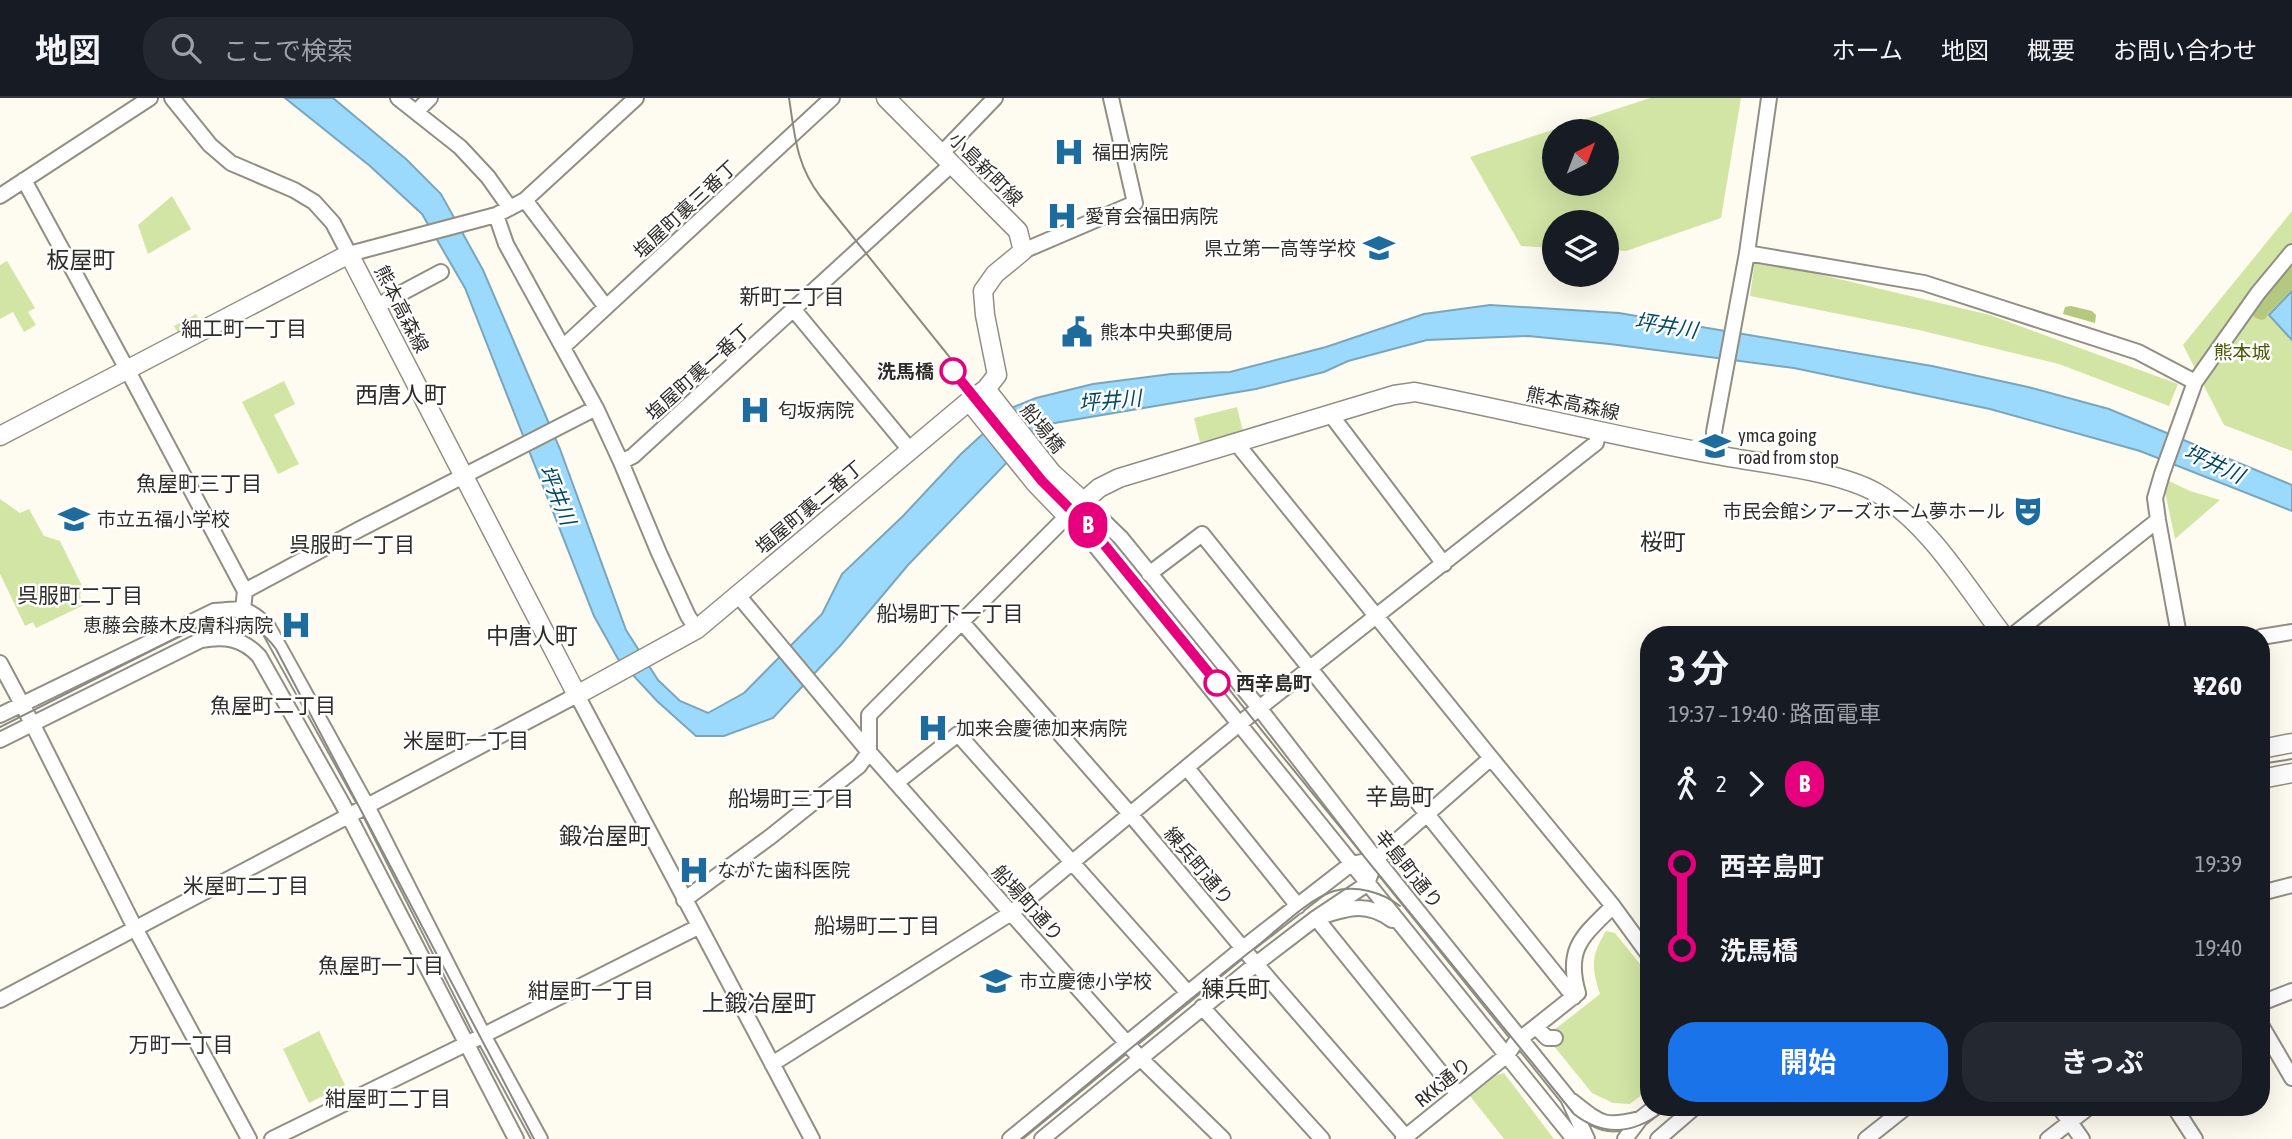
<!DOCTYPE html>
<html lang="ja">
<head>
<meta charset="utf-8">
<style>
	body { margin:0; font-family:"Asap Condensed","Noto Sans JP",sans-serif; background:#242831; color:#f1f3f6; height:100vh; display:flex; flex-direction:column; font-size:26px; white-space:nowrap }
	* { box-sizing:border-box; margin:0 }
	p { font-size:23px; color:#9ea1a6 }
	.icon { flex:none; width:38px; height:38px; fill:none; stroke:currentColor; stroke-width:2; stroke-linecap:round; stroke-linejoin:round }
	.map { position:relative; flex:1; overflow:hidden }
	.details { position:absolute; left:1640px; top:528px; width:630px; height:490px; display:flex; flex-direction:column; background:#171b24; border-radius:28px; box-shadow:0 7px 28px #0002 }
	.details>* { flex:none }
	.badge { padding:0 14px; border-radius:23px; font-size:24px; line-height:46px }
	.needle { width:46px; rotate:42deg }
	.tools { position:absolute; left:1542px; top:21px; display:grid; gap:14px }
	.tools a { display:grid; place-items:center; width:77px; height:77px; border-radius:50%; background:#171b24; box-shadow:0 7px 28px #0002; font-size:35px }
	.map>.badge { position:absolute; translate:-50% -50%; box-shadow:0 0 0 4px #fff }
	.legs { display:flex; align-items:center; gap:10px; height:77px; padding:0 28px; font-size:23px }
	.legs p { margin-inline-start:auto }
	.headline { display:flex; align-items:center; justify-content:space-between; height:119px; padding:0 28px }
	h1 { font-size:38px; font-weight:700; line-height:52px }
	.cta { display:flex; gap:14px; margin-top:auto; padding:14px 28px }
	.cta a { flex:1; height:80px; border-radius:28px; background:#1a73e8; color:#fff; font-size:28px; font-weight:700; line-height:80px; text-align:center }
	.cta a+a { background:#242831; color:#f1f3f6 }
	ul { padding:0 28px; list-style:none }
	li { display:flex; align-items:center; gap:24px; height:84px; font-size:26px }
	li i { display:grid; place-items:center; width:10px; height:100%; margin:0 9px; background:currentColor }
	li i::after { content:''; width:18px; height:18px; margin:-9px; border:5px solid; border-radius:50%; background:#171b24 }
	li p { margin-inline-start:auto }
	li:first-child i { background:linear-gradient(#0000 50%,currentColor 0) }
	li:last-child i { background:linear-gradient(currentColor 50%,#0000 0) }
	header { display:flex; align-items:center; gap:42px; box-sizing:border-box; height:98px; padding:0 35px; background:#171b24; border-bottom:2px solid #363941 }
	header strong { font-size:33px }
	nav { display:flex; gap:38px; margin-inline-start:auto; font-size:24px }
	.search { width:490px; height:63px; background:#242831; display:flex; align-items:center; gap:18px; box-sizing:border-box; padding:0 24px; border-radius:28px; color:#9ea1a6; font-size:26px }
	.map>svg:first-child { display:block }
</style>
</head>
<body>
<header>
<strong>地図</strong>
<div class="search"><svg class="icon" aria-label="search" viewBox="0 0 24 24"><circle cx="10" cy="10" r="6"/><path d="M15 15l6 6"/></svg>ここで検索</div>
<nav><a>ホーム</a><a>地図</a><a>概要</a><a>お問い合わせ</a></nav>
</header>
<div class="map">
<svg width="2292" height="1041" viewBox="0 0 2292 1041">
	<rect width="100%" height="100%" fill="#fefcf0"/>
	<path fill="#d2e5a4" fill-rule="evenodd" d="M1650,0h91l-20,120 -95,33 -19,-1 -1,-28h-52v26l-33,-2 -51,-89zM1554,33h52v53h-52z
		M172,98l19,33 -43,25 -10,-29z
		M2292,113v240l-68,-26 -41,-80z
		M1755,161l235,56 188,69 -9,22 -110,-42 -140,-34 -169,-34z
		M7,163l28,47 -7,4 8,13 -12,7 -11,-20 -13,7v-54z
		M196,216l8,14 -22,11 -8,-13z
		M284,283l11,23 -21,11 25,49 -21,10 -36,-72z
		M1237,309l6,24 -43,11 -6,-24z
		M2167,382l23,11 30,9 -45,39 -10,-47z
		M0,401l20,14 9,-4 15,27 16,5 22,45 -2,10 4,9 -48,23 -3,-6 -8,4 -25,-52z
		M1606,833l9,2 33,41v116l-18,14 -17,-1 -21,-10 -43,-53v-6l51,-40c-9,-28 -9,-38 6,-63z
		M319,933l26,54 -36,18 -26,-54z
		M1504,975l50,66h-50l-34,-43 27,-21z"/>
	<path fill="#b4c97f" d="M2292,159v32l-23,24 -4,6 -4,1 -7,-3 -3,-7z
		M2071,208l21,5 4,4 -1,8 -32,-9 2,-7z"/>
	<path fill="#9bdafc" stroke="#7aa6bc" stroke-width="2" d="M285,0h48l73,61 35,35 42,76 77,179 66,181 32,50 22,21 28,12 36,-20 78,-79 20,-40 61,-58 58,-62 50,-46 25,-10 57,-14 78,-10 59,-2 96,-25 98,-33 66,-9 129,8 313,53 96,21 81,22 183,76v26l-152,-60 -150,-42 -196,-41 -184,-24 -82,-8 -101,4 -79,21 -24,11 -68,17 -213,36 -135,140 -68,81 -67,72 -49,18h-28l-39,-35 -39,-42 -24,-43 -129,-328 -43,-74 -52,-48z
		M2292,193v49l-23,-25z"/>
	<g fill="none" stroke-linecap="round" stroke-linejoin="round">
		<g stroke="#918e84" stroke-width="18">
			<path id="minor" d="M172,0l38,47 21,18 63,27 20,12 19,21 16,31 147,-39 29,-15 111,-102
				M398,0l62,49 28,30 22,31
				M417,13l13,-13
				M941,56l54,-56
				M24,82l104,191 117,220 -2,18
				M0,98l150,-98
				M525,102l81,107
				M496,117l10,29 90,164 25,54 38,91 29,63 9,13
				M1023,153l112,-48 -24,-105
				M1747,155l177,30 214,69 57,30
				M377,208l64,-34
				M794,212l116,140
				M563,249l269,-249
				M1331,317l113,149
				M1237,346l254,314 122,148 35,48
				M1715,357l-1,-23 33,-179 22,-155
				M621,364l12,-6 319,-292
				M1083,403l38,37 139,171 116,150 192,239 19,41
				M1149,476l53,-40 372,463
				M245,493l115,-62 236,-121
				M737,496l132,158 142,161 129,145 83,81
				M961,523l170,194 125,149 150,173
				M2013,537l145,-115
				M2179,537l-21,-115 -3,-22 7,-24 33,-92 63,-89 34,-41
				M2261,539l31,-5
				M0,565l32,60 103,205 114,211
				M0,617l214,-104c28,-2 33,-5 54,16l99,179 116,229 57,104
				M0,642l201,-100c24,-4 41,-2 58,16l83,147 174,336
				M1187,670l111,138
				M896,685l62,-49 230,259
				M2261,795l31,-8
				M684,802l86,-63 89,-71 10,-14v-37l198,-199 23,23 484,600
				M1392,822c-27,-20 -47,-11 -76,-2l142,176
				M0,902l577,-305 235,444
				M2261,905l31,-12
				M1202,909l120,132
				M2261,927l31,53
				M1536,929l11,11h8
				M772,966l239,-151 228,-189 357,-281 3,-13
				M1572,1003c29,23 32,27 68,18
				M2060,1010l22,31
				M2175,1010l20,31
				M272,1041l194,-95 232,-117
				M1010,1041l233,-191 108,-84 25,-5
				M1042,1041l214,-175 60,-46 51,-34 9,-25 115,-101
				M1403,1041l104,-84 8,-12 63,-50c-13,-45 5,-57 35,-87
				M1625,1041l15,-20 14,-11
				M1658,1041l36,-31
				M1866,1041l39,-31
				M2048,1041l40,-31"/>
		</g>
		<g stroke="#918e84" stroke-width="21">
			<path id="major" d="M986,291l66,84 31,28
				M969,303l67,83 31,32 32,-28 20,-10 275,-83 21,-3c101,20 201,44 302,63 46,9 120,15 160,38 52,30 90,95 126,142
				M0,338l349,-182 228,441 120,-66 272,-228 17,-12 11,-14 -12,-60 -2,-24 12,-17 28,-23 -5,-20 -132,-133
				M2261,651l31,-6
				M2261,681l31,-6"/>
		</g>
		<use href="#minor" stroke="#fff" stroke-width="14"/>
		<use href="#major" stroke="#fff" stroke-width="18"/>
		<path stroke="#8a8981" stroke-width="2" d="M789,0c6,38 7,66 31,98l226,281 41,38 27,30 169,212 291,357c32,25 63,19 94,-6
			M0,629l204,-103c28,-10 55,1 72,25l258,490
			M2261,666l31,-5
			M1021,1041c78,-64 156,-130 235,-192 22,-17 52,-48 78,-56 22,-6 48,1 66,15"/>
	</g>
	<g fill="none" stroke-linecap="round" stroke-linejoin="round">
		<g stroke="#fff" stroke-width="16">
			<path id="line-1" d="M953,273l89,110 56,56 119,146"/>
		</g>
		<use href="#line-1" stroke="#e6007e" stroke-width="10"/>
	</g>
	<defs>
		<g id="hospital-bare" transform="scale(2.415)"><path d="M-5-5h3v3.5h4V-5h3V5h-3V1.5h-4V5h-3Z" fill="#1e6c9e" stroke="#fff" stroke-width="2.5" paint-order="stroke"/></g>
		<g id="school-bare" transform="scale(2.415)"><path d="M0-5L7-2L0 1L-7-2ZM-4 1L0 2.5L4 1V4Q0 6-4 4Z" fill="#1e6c9e" stroke="#fff" stroke-width="2.5" paint-order="stroke"/></g>
		<g id="civic-bare" transform="scale(2.415)"><path d="M-.6-6.5H3V-4.5H.6V-3L4-1V1h2V6H-6V1h2V-1L-.6-3ZM-1.2 2.5V6h2.4V2.5Z" fill="#1e6c9e" stroke="#fff" stroke-width="2.5" paint-order="stroke"/></g>
		<g id="university-bare" transform="scale(2.415)"><path d="M0-5L7-2L0 1L-7-2ZM-4 1L0 2.5L4 1V4Q0 6-4 4Z" fill="#1e6c9e" stroke="#fff" stroke-width="2.5" paint-order="stroke"/></g>
		<g id="theatre-bare" transform="scale(2.415)"><path d="M-5-5.5Q0-4 5-5.5V0Q5 5 0 6Q-5 5-5 0ZM-3.3-2.5H-1v1.5H-3.3ZM1-2.5H3.3v1.5H1ZM-2.8 1Q0 5.5 2.8 1Z" fill="#1e6c9e" stroke="#fff" stroke-width="2.5" paint-order="stroke"/></g>
	</defs>
	<g fill-rule="evenodd">
		<use href="#hospital-bare" x="1069" y="54"/>
		<use href="#hospital-bare" x="1062" y="118"/>
		<use href="#school-bare" x="1379" y="150"/>
		<use href="#civic-bare" x="1077" y="234"/>
		<use href="#hospital-bare" x="755" y="312"/>
		<use href="#university-bare" x="1715" y="348"/>
		<use href="#theatre-bare" x="2028" y="413"/>
		<use href="#school-bare" x="74" y="421"/>
		<use href="#hospital-bare" x="296" y="527"/>
		<use href="#hospital-bare" x="933" y="630"/>
		<use href="#hospital-bare" x="694" y="772"/>
		<use href="#school-bare" x="996" y="883"/>
	</g>
	<g fill="#fff" stroke="#e6007e" stroke-width="3.5">
		<circle cx="953" cy="273" r="12"/>
		<circle cx="1217" cy="585" r="12"/>
	</g>
	<g text-anchor="middle" stroke-width="5" stroke-linejoin="round" paint-order="stroke">
		<g font-size="19" fill="#2e2d28" stroke="#fff" text-anchor="start">
			<text x="1092" y="61">福田病院</text>
			<text x="1085" y="125">愛育会福田病院</text>
			<text x="1356" y="157" text-anchor="end">県立第一高等学校</text>
			<text x="1100" y="241">熊本中央郵便局</text>
			<text x="778" y="319">匂坂病院</text>
			<text x="1738" y="344">ymca going<tspan x="1738" dy="22">road from stop</tspan></text>
			<text x="2005" y="420" text-anchor="end">市民会館シアーズホーム夢ホール</text>
			<text x="97" y="428">市立五福小学校</text>
			<text x="273" y="534" text-anchor="end">恵藤会藤木皮膚科病院</text>
			<text x="956" y="637">加来会慶徳加来病院</text>
			<text x="717" y="779">ながた歯科医院</text>
			<text x="1019" y="890">市立慶徳小学校</text>
		</g>
		<g font-size="19" fill="#2e2d28" stroke="#fff">
			<text transform="translate(986 71) rotate(45)" y="7">小島新町線</text>
			<text transform="translate(685 111) rotate(-43)" y="7">塩屋町裏三番丁</text>
			<text transform="translate(402 211) rotate(63)" y="7">熊本高森線</text>
			<text transform="translate(698 274) rotate(-42)" y="7">塩屋町裏一番丁</text>
			<text transform="translate(1573 305) rotate(12)" y="7">熊本高森線</text>
			<text transform="translate(1043 330) rotate(51)" y="7">船場橋</text>
			<text transform="translate(809 409) rotate(-40)" y="7">塩屋町裏二番丁</text>
			<text transform="translate(1199 768) rotate(50)" y="7">練兵町通り</text>
			<text transform="translate(1409 771) rotate(51)" y="7">辛島町通り</text>
			<text transform="translate(1028 805) rotate(48)" y="7">船場町通り</text>
			<text transform="translate(1443 984) rotate(-39)" y="7">RKK通り</text>
		</g>
		<g font-size="19" fill="#495a04" stroke="#fff">
			<text x="2242" y="261">熊本城</text>
		</g>
		<g font-size="19" font-weight="bold" fill="#2e2d28" stroke="#fff" text-anchor="end">
			<text x="934" y="280">洗馬橋</text>
			<text x="1236" y="592" text-anchor="start">西辛島町</text>
		</g>
		<g font-size="21" fill="#2e2d28" stroke="#fff">
			<text x="792" y="206">新町二丁目</text>
			<text x="244" y="238">細工町一丁目</text>
			<text x="199" y="393">魚屋町三丁目</text>
			<text x="352" y="454">呉服町一丁目</text>
			<text x="80" y="505">呉服町二丁目</text>
			<text x="950" y="523">船場町下一丁目</text>
			<text x="273" y="615">魚屋町二丁目</text>
			<text x="466" y="650">米屋町一丁目</text>
			<text x="791" y="708">船場町三丁目</text>
			<text x="246" y="795">米屋町二丁目</text>
			<text x="877" y="835">船場町二丁目</text>
			<text x="381" y="875">魚屋町一丁目</text>
			<text x="591" y="900">紺屋町一丁目</text>
			<text x="181" y="954">万町一丁目</text>
			<text x="388" y="1008">紺屋町二丁目</text>
		</g>
		<g font-size="21" font-style="italic" fill="#004864" stroke="#fff">
			<text transform="translate(1666 228) rotate(9)" y="7">坪井川</text>
			<text transform="translate(1110 303) rotate(-5)" y="7">坪井川</text>
			<text transform="translate(2214 366) rotate(25)" y="7">坪井川</text>
			<text transform="translate(557 397) rotate(68)" y="7">坪井川</text>
		</g>
		<g font-size="23" fill="#2e2d28" stroke="#fff">
			<text x="81" y="170">板屋町</text>
			<text x="401" y="305">西唐人町</text>
			<text x="1663" y="452">桜町</text>
			<text x="532" y="546">中唐人町</text>
			<text x="1400" y="707">辛島町</text>
			<text x="605" y="746">鍛冶屋町</text>
			<text x="1236" y="899">練兵町</text>
			<text x="759" y="913">上鍛冶屋町</text>
		</g>
	</g>
</svg>
<div class="tools">
<a><svg class="needle" viewBox="-14 -14 28 28"><path d="M0-13l5 13h-10z" fill="#e53935"/><path d="M0 13l5-13h-10z" fill="#9ea1a6"/></svg></a>
<a><svg class="icon" aria-label="layers" viewBox="0 0 24 24"><path d="M12 4l9 5-9 5-9-5zM3 14l9 5 9-5"/></svg></a>
</div>
<b class="badge" style="left:1088px;top:427px;background:#e6007e;color:#fff">B</b>
<section class="details">
<div class="headline"><div><h1>3 分</h1><p>19:37 – 19:40 · 路面電車</p></div><b>¥260</b></div>
<div class="legs"><svg class="icon" aria-label="walk" viewBox="0 0 24 24"><circle cx="13" cy="4" r="2"/><path d="M13 8l-2 6 4 7M11 14l-3 7M7 12l3-4h3l4 4"/></svg>2<svg class="icon" aria-label="forward" viewBox="0 0 24 24"><path d="M9 5l7 7-7 7"/></svg><b class="badge" style="background:#e6007e;color:#fff">B</b></div>
<ul>
<li><i style="color:#e6007e"></i><b>西辛島町</b><p>19:39</p></li>
<li><i style="color:#e6007e"></i><b>洗馬橋</b><p>19:40</p></li>
</ul>
<div class="cta"><a>開始</a><a>きっぷ</a></div>
</section>
</div>
</body>
</html>
